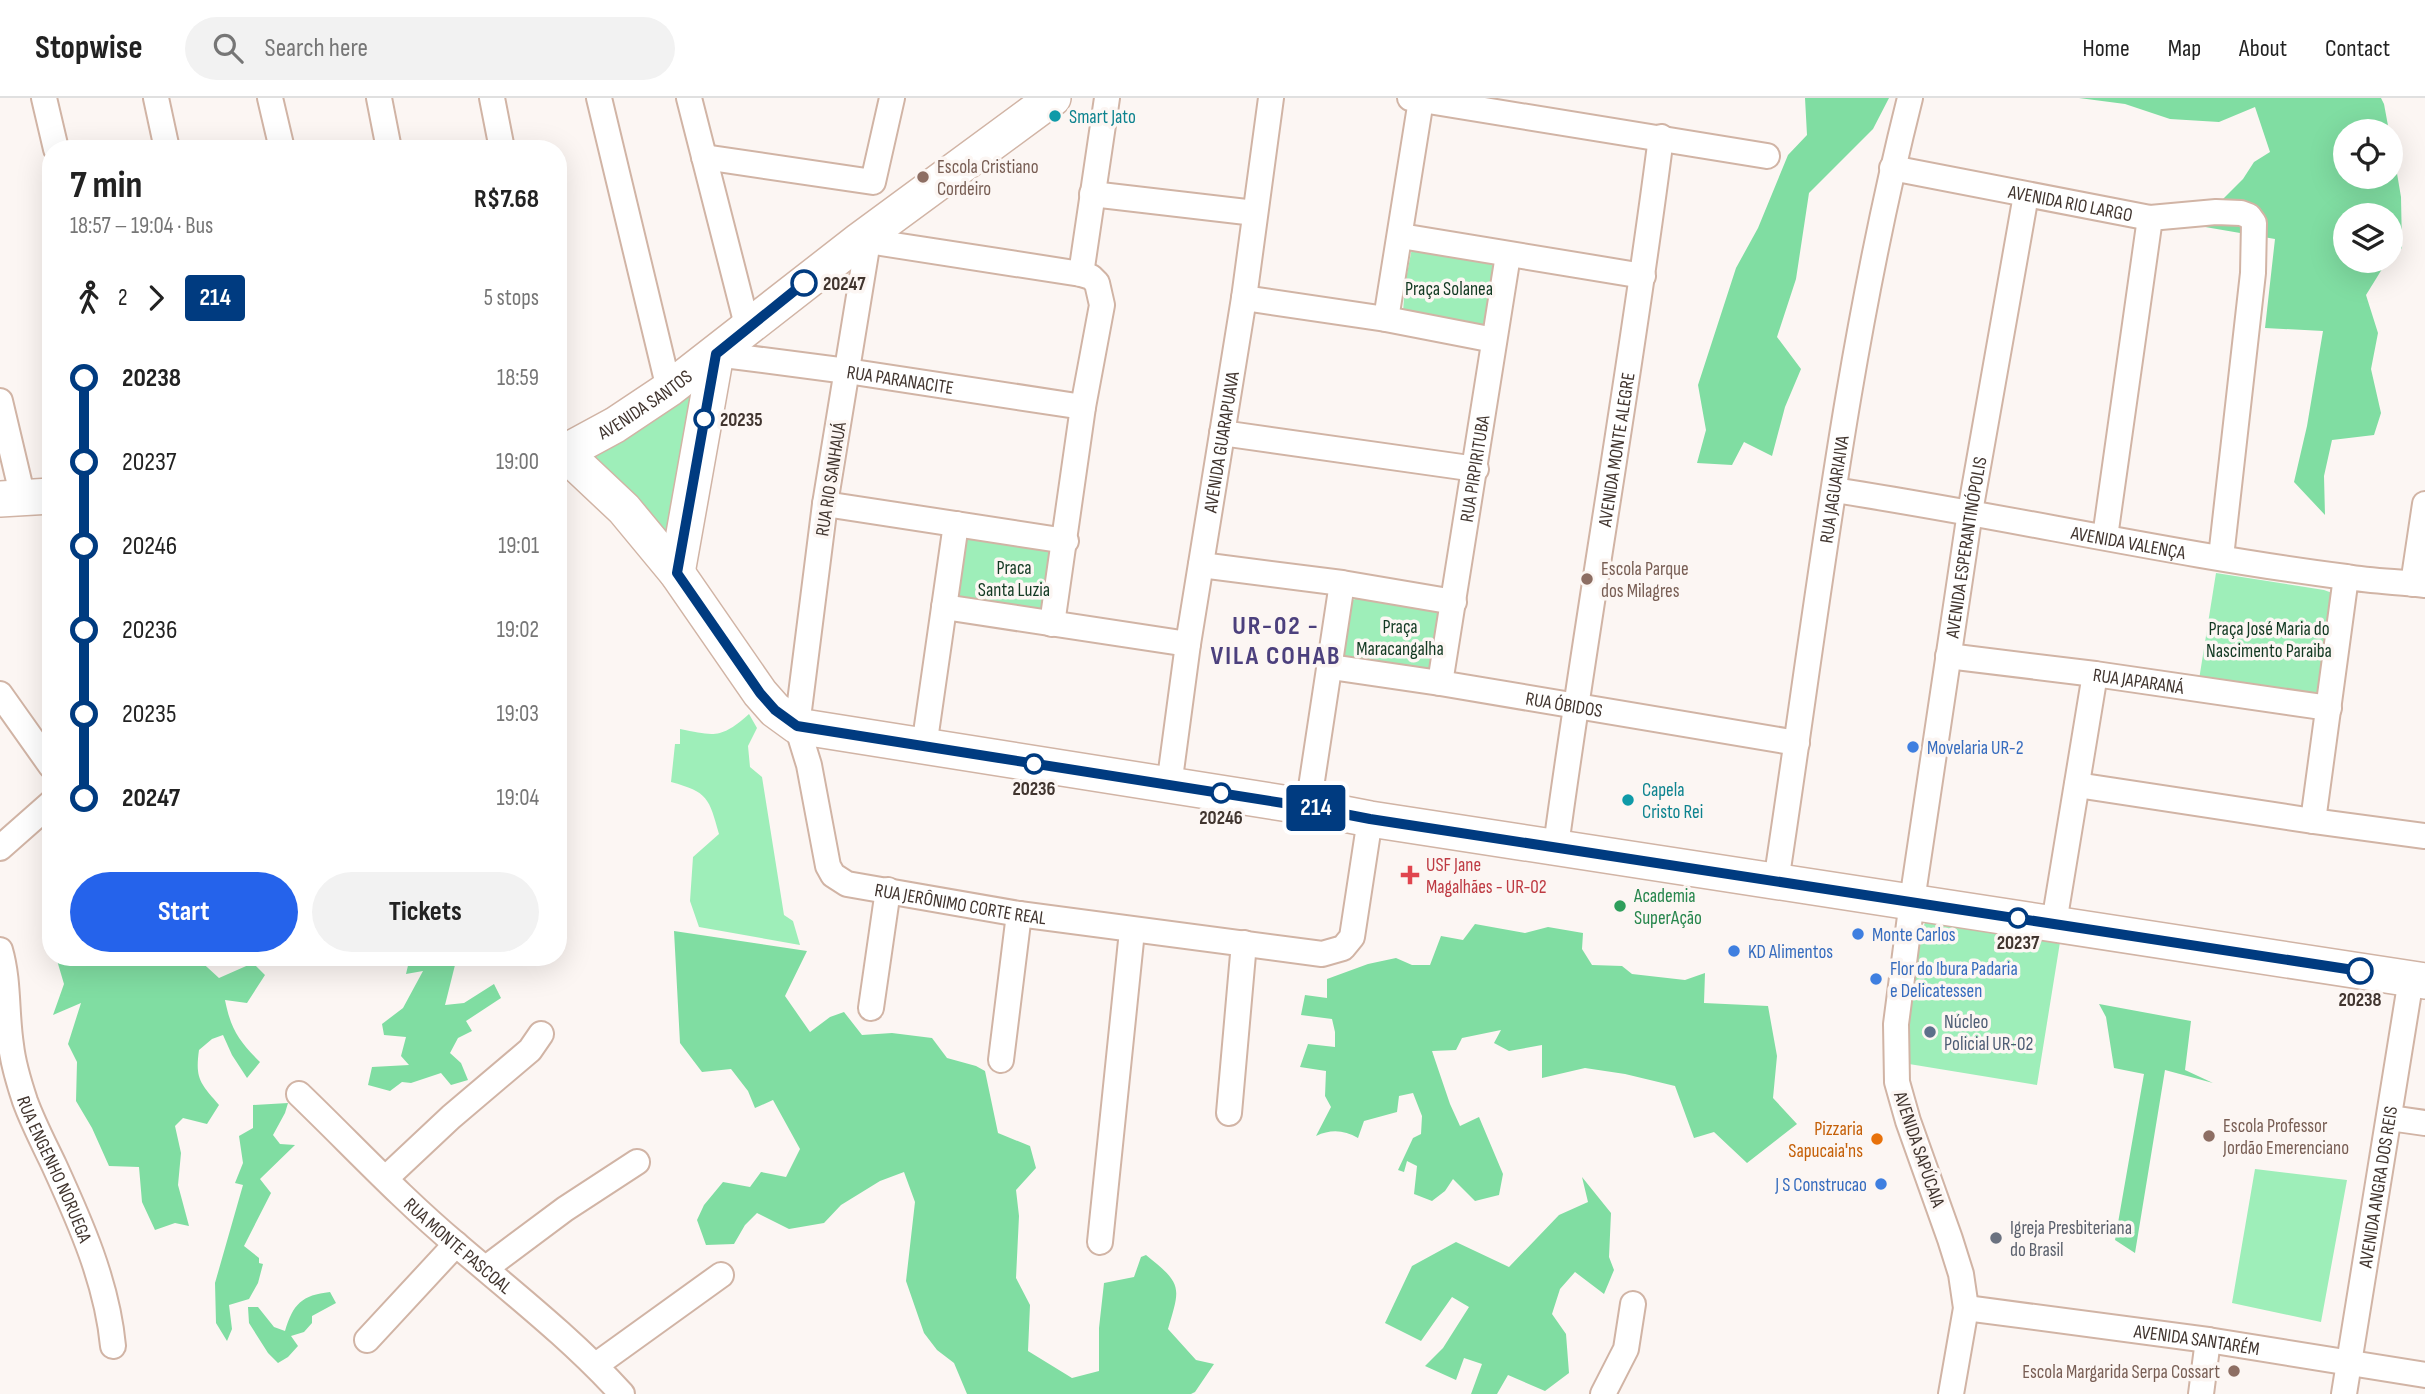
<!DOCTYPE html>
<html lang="en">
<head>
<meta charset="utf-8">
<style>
	body { margin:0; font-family:"Sofia Sans Condensed",sans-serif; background:#f2f2f2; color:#222; height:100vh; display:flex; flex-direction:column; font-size:26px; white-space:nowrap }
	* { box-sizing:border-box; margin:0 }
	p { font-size:23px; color:#767676 }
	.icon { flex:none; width:38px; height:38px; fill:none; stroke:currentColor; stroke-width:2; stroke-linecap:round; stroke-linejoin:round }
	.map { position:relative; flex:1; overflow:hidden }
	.panel { position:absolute; left:42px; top:42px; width:525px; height:826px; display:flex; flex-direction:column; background:#fff; border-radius:28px; box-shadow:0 7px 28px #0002 }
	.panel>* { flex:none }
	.badge { padding:0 14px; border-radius:5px; font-size:24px; line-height:46px }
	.fabs { position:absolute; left:2333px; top:21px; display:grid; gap:14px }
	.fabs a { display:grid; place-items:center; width:70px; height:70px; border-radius:50%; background:#fff; box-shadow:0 7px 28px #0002; font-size:35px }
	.map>.badge { position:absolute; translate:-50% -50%; box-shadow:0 0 0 4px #fff }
	.legs { display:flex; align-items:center; gap:10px; height:77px; padding:0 28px; font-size:23px }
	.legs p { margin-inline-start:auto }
	.head { display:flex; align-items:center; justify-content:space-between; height:119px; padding:0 28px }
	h1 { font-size:38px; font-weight:700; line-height:52px }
	.action { display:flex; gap:14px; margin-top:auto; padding:14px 28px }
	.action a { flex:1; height:80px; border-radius:42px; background:#2563eb; color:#fff; font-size:28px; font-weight:700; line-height:80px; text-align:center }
	.action a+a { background:#f2f2f2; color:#222 }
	ul { padding:0 28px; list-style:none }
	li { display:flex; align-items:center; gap:24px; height:84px; font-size:26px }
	li i { display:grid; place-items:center; width:10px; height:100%; margin:0 9px; background:currentColor }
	li i::after { content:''; width:18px; height:18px; margin:-9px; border:5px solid; border-radius:50%; background:#fff }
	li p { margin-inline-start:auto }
	li:first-child i { background:linear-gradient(#0000 50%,currentColor 0) }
	li:last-child i { background:linear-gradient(currentColor 50%,#0000 0) }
	header { display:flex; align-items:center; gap:42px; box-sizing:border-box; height:98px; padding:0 35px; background:#fff; border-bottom:2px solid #e0e0e0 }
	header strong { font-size:33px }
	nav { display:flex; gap:38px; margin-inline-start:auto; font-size:24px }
	.search { width:490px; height:63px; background:#f2f2f2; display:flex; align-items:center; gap:18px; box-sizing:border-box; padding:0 24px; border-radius:38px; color:#767676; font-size:26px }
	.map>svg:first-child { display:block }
</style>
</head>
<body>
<header>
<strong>Stopwise</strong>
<div class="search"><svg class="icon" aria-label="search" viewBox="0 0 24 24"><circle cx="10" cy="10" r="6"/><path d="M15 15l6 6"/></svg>Search here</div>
<nav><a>Home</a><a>Map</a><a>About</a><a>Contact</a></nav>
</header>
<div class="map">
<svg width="2425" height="1296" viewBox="0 0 2425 1296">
	<rect width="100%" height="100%" fill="#fcf6f3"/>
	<path fill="#9eeeb9" d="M1412,150l84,12 -10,66 -83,-14 2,-28z
		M721,253l-47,210 -116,-109z
		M966,440l85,13 -3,63 -93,-17z
		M2216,475l108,17 11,4 -9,110 -128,-18z
		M1359,500l82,14 -5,52 -9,7 -80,-11 -6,-6 6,-46 5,-8z
		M749,616l8,14 -9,18 2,21 12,10 22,138 9,6 7,24 -101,-18 -9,-26 3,-44 26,-23c-10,-36 -11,-42 -48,-52l4,-38h5v-15c35,7 41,10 69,-15z
		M1926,823l135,15 -24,149 -134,-22 5,-52 13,-80z
		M2255,1071l92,11 -26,142 -89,-19z"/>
	<path fill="#80dda2" d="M1805,0h84l-16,31 -64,64 -13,86 -19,58 24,32 -16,38 -13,49 -28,-14 -12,23 -35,-2 9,-33 -8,-45 38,-117 22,-40 30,-73 19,-20z
		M2079,0h302l3,6 5,27h-44v46h45l1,-39 10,59 1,51 -11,9 -1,-42h-45v46h42l-21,34 12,38 -7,36 10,44 -7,22 -42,5 -8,36 1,39 -31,-33 13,-56 16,-95 -58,-3 10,-89 -128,-22h58l38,-38 11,-17 16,-10 -15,-45 -36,15 -49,-3 -45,-15z
		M1475,826l50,9 23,-6 35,6 -1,16 10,16 30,1 10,8 53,6 20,-7 -1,30 64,3 9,50 -4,42 24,26 -50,39 -33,-31 -20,6 -19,-52 -50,-12 -40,-6 -43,10v-33l-33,6 -15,-8 7,-13 -39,8 -6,12 -24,1 18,53 10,22 19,-9 24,57 -4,21 -24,6 -22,-22 -8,12 -13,10 -18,-7 3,-28 -10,-5 -3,11 -6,-2 15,-32 8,-4 1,-18 -9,-23 -14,3 -2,16 -33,9 -6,17c-14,-8 -27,-9 -42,-2l15,-29 -6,-11 1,-25 -26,-4 8,-23 27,3v-15l-3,-13 -31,-4 4,-20 22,3v-19l41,-15 28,-6 16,7h18l11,-29 22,4z
		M674,833l133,20 -22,45 25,36 20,-15 14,-5 18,23 30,-2 40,5 15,20 29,8 9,5 13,62 32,13 6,22 -20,22 3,26 -3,62 14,27 -2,46 44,27 27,-7v-43l5,-45 30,-6 7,-20 5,-2c36,29 35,31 22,74l28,31 18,4 -19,28 -4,2h-224l-13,-31 -17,-13 -13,-17 -18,-52 9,-79 -11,-30 -24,9 -39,24 -17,18 -35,6 -32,-16 -12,12 -11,19 -28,1 -9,-25 7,-15 19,-23 27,5 11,-15 25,5 14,-28 -27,-49 -18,8 -7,-17 -17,-22 -29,3 -22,-29z
		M56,859h140l23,21 34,-15 12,12 -18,28 -22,-3c6,30 14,41 35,62l-13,16 -15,-23 -9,-20 -11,4 -13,11c-4,29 1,33 20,55l-12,19 -24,-6 -8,8 6,27 -3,32 11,41 -14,-3 -20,7 -13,-28 -3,-35 -30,-1 -17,-38 -16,-27 1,-39 -9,-18 13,-41 -28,12 11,-31z
		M410,859h47l-12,48 19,-2 30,-19 7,14 -35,23 6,10 -14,7 -8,15 11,10 7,17 -17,5 -10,-12 -30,10 -9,-1 -12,9 -22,-6 4,-18 37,-2 -8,-9 5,-19 -22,-2 -2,-11 21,-16 20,-37 -17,3z
		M2099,906l92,17 -6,49 28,13 -48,-13 -30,183 -20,-13 29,-166 -30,-6 -8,-51z
		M288,1005l-3,10 -12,22 7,9 15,1 -35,34 11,14 -27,53 15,12v5l4,1 -5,19 -9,16 -20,6 3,24 -5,12 -11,-18 -1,-40 28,-98 -8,-2 8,-20 -4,-27 14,-8v-23z
		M1582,1079l29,36 -2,44 5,13 -10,24 -29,-22 -15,17 -8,25 14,20 3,39 -24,18 -37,-16 -11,19h-26l11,-30 -18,-6 -8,22 -31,-14 18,-18 26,-41 -17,-10 -31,44 -36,-18 27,-57 44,-24 53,25 50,-52 29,-13z
		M330,1194l6,11 -24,13v7l-8,9 -13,4 7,10 -10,11 -10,6 -10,-10 -19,-30 -1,-16h10l16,20 11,4c8,-27 17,-36 45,-39z"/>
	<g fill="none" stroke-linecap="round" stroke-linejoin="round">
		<g stroke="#d1b4a5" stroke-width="28">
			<g id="street">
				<path d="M44,0l12,51"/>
				<path d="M156,0l11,51"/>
				<path d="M270,0l12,51"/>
				<path d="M379,0l10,51"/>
				<path d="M492,0l10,51"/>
				<path d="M599,0l70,291"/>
				<path d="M689,0l59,231"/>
				<path d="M1410,0l357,58"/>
				<path d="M704,59l169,25 19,-84"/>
				<path id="s1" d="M1892,70l258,50 66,-6 25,1 8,3 5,7 -1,50 -32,284"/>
				<path d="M1092,96l163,19"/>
				<path d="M1401,138l242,40"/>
				<path id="s2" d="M860,142l8,1 -43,263 -28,222 12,39 19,101 5,9 14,9 172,30 303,40 21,-6 9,-11 18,-118"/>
				<path d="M868,143l213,33 10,3 6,6 5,22 -19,102 -31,217"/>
				<path d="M1081,176l26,-176"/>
				<path d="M1244,200l142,21 108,21"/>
				<path d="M1386,221l35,-219"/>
				<path id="s3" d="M716,256l131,17 236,36"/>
				<path d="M0,303l23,97"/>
				<path d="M1222,335l254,36"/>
				<path id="s4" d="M1834,392c171,26 340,65 512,87 26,4 53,5 79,8"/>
				<path d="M825,406l241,37"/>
				<path d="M2105,439l45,-319"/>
				<path d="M1201,467l141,18 112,19"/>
				<path d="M2413,486l12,-80"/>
				<path d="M944,509l244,37"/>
				<path id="s5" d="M1948,558l147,18 234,34"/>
				<path id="s6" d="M1331,569l109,16 357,60"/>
				<path id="s7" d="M1440,585l68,-428"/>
				<path d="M0,596l51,72"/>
				<path d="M924,649l32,-223"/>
				<path d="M2077,687l236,36 112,15"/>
				<path id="s8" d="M1169,688l19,-142 56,-346 27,-200"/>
				<path d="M1308,709l34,-224"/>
				<path d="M2313,723l33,-244"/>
				<path id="s9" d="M1556,748c32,-237 75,-472 105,-709"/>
				<path d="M0,750l51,-45"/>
				<path id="s10" d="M1776,784c40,-262 69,-527 134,-784"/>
				<path d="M2054,825l41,-249"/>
				<path id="s11" d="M0,852c9,31 6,63 11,95 2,19 8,38 14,56 8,22 19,43 29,64 26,57 53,117 59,181"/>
				<path d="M871,910l17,-118"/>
				<path d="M1001,962l18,-146"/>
				<path id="s12" d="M299,996c52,50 102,104 158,151 56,48 115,94 165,149"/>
				<path d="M1229,1015l15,-170"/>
				<path d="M2390,1020l35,5"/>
				<path d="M386,1080l65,-61 79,-67 11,-16"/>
				<path d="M1100,1144l32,-311"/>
				<path d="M486,1170l79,-59 72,-47"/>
				<path id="s13" d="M1966,1210l242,32 217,35"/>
				<path d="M367,1242l89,-96"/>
				<path d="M596,1267l125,-90"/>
				<path d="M1603,1296l23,-45 7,-45"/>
				<path id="s14" d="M1951,1296l15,-86 -5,-34 -11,-35 -42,-118 -11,-39 -1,-58 16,-123 58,-389 56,-317"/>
				<path d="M2201,1296l7,-54"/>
				<path id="s15" d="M2344,1296l67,-415"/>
			</g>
		</g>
		<g stroke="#d1b4a5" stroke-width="38">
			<g id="secondary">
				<path d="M567,353l6,10 51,48 53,64 83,120 15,17 22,16 511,81 62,12 1055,162"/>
				<path id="s16" d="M558,355l9,-2 48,-26 54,-36 191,-149 193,-142"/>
				<path d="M0,401l51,-3"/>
				<path d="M677,475l39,-219"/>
			</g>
		</g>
		<use href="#street" stroke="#fff" stroke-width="24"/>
		<use href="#secondary" stroke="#fff" stroke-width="35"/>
	</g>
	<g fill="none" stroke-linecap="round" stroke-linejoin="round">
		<g stroke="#fff" stroke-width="16">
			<path id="line-1" d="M804,185l-88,71 -39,219 83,120 15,17 22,16 511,81 62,12 990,152"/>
		</g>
		<use href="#line-1" stroke="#003b80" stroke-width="10"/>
	</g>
	<g fill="#0f9aa8" stroke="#fcf6f3" stroke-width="2.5">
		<circle cx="1055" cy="18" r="7"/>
		<circle cx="1628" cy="702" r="7"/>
	</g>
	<g fill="#8d6e63" stroke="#fcf6f3" stroke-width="2.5">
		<circle cx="923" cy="79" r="7"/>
		<circle cx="1587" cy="481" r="7"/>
		<circle cx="2209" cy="1038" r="7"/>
		<circle cx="2234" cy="1273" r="7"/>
	</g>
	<g fill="#fff" stroke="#003b80" stroke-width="3.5">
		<circle cx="804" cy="185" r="12"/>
		<circle cx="704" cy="321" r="9"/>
		<circle cx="1034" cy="666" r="9"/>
		<circle cx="1221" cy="695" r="9"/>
		<circle cx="2018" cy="820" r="9"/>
		<circle cx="2360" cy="873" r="12"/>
	</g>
	<g fill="#3f7fe0" stroke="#fcf6f3" stroke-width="2.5">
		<circle cx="1913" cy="649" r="7"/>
		<circle cx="1858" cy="836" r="7"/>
		<circle cx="1734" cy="853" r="7"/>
		<circle cx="1876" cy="881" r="7"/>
		<circle cx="1881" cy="1086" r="7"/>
	</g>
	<path fill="#e0444e" stroke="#fcf6f3" stroke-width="2.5" d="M1406.5 766.5h7v7h7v7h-7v7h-7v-7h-7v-7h7z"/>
	<circle fill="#2e9e5b" stroke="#fcf6f3" stroke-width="2.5" cx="1620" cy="808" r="7"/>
	<circle fill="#5c6f8a" stroke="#fcf6f3" stroke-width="2.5" cx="1930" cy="934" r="7"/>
	<circle fill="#e8710a" stroke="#fcf6f3" stroke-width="2.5" cx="1877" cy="1041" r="7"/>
	<circle fill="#6b7280" stroke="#fcf6f3" stroke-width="2.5" cx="1996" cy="1140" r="7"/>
	<g text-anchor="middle" stroke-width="7" stroke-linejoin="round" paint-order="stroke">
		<g font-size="19" fill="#0d838f" stroke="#fcf6f3" text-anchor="start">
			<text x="1069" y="25">Smart Jato</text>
			<text x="1642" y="698">Capela<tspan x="1642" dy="22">Cristo Rei</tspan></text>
		</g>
		<g font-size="19" fill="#785e54" stroke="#fcf6f3" text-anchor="start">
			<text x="937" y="75">Escola Cristiano<tspan x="937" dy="22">Cordeiro</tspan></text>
			<text x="1601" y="477">Escola Parque<tspan x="1601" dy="22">dos Milagres</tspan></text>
			<text x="2223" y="1034">Escola Professor<tspan x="2223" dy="22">Jordão Emerenciano</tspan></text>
			<text x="2220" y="1280" text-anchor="end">Escola Margarida Serpa Cossart</text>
		</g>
		<g font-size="19" fill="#41352f" stroke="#fcf6f3">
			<text dy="7" stroke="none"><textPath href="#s1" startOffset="182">AVENIDA RIO LARGO</textPath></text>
			<text dy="7" stroke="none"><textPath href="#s3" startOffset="186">RUA PARANACITE</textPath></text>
			<text dy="7" stroke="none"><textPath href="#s16" startOffset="100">AVENIDA SANTOS</textPath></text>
			<text dy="7" stroke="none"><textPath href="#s8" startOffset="348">AVENIDA GUARAPUAVA</textPath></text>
			<text dy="7" stroke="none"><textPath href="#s9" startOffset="401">AVENIDA MONTE ALEGRE</textPath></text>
			<text dy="7" stroke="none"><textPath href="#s7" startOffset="217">RUA PIRPIRITUBA</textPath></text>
			<text transform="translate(830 381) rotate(-81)" y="7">RUA RIO SANHAUÁ</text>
			<text dy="7" stroke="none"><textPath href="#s10" startOffset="397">RUA JAGUARIAIVA</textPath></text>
			<text dy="7" stroke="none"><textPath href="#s4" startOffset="299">AVENIDA VALENÇA</textPath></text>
			<text dy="7" stroke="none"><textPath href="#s14" startOffset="864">AVENIDA ESPERANTINÓPOLIS</textPath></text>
			<text dy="7" stroke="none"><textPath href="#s5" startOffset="192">RUA JAPARANÁ</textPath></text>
			<text dy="7" stroke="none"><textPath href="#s6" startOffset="236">RUA ÓBIDOS</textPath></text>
			<text dy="7" stroke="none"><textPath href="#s2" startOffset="784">RUA JERÔNIMO CORTE REAL</textPath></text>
			<text transform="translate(1920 1051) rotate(71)" y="7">AVENIDA SAPÚCAIA</text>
			<text dy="7" stroke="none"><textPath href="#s11" startOffset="228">RUA ENGENHO NORUEGA</textPath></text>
			<text dy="7" stroke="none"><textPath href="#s15" startOffset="210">AVENIDA ANGRA DOS REIS</textPath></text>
			<text dy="7" stroke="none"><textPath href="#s12" startOffset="220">RUA MONTE PASCOAL</textPath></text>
			<text dy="7" stroke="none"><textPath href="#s13" startOffset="233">AVENIDA SANTARÉM</textPath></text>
		</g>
		<g font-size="19" font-weight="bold" fill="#41352f" stroke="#fcf6f3">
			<text x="823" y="192" text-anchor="start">20247</text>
			<text x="720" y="328" text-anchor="start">20235</text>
			<text x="1034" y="697">20236</text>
			<text x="1221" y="726">20246</text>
			<text x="2018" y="851">20237</text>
			<text x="2360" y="908">20238</text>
		</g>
		<g font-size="19" fill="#123922" stroke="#fcf6f3">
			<text x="1449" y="197">Praça Solanea</text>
			<text x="1014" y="476">Praca<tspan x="1014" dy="22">Santa Luzia</tspan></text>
			<text x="1400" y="535">Praça<tspan x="1400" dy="22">Maracangalha</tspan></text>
			<text x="2269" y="537">Praça José Maria do<tspan x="2269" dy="22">Nascimento Paraiba</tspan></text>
		</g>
		<g font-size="19" fill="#366cbe" stroke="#fcf6f3" text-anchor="start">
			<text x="1927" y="656">Movelaria UR-2</text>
			<text x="1872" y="843">Monte Carlos</text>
			<text x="1748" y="860">KD Alimentos</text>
			<text x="1890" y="877">Flor do Ibura Padaria<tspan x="1890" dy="22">e Delicatessen</tspan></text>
			<text x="1867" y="1093" text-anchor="end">J S Construcao</text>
		</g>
		<g font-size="19" fill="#be3a42" stroke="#fcf6f3" text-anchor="start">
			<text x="1426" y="773">USF Jane<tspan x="1426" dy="22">Magalhães - UR-02</tspan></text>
		</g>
		<g font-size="19" fill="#27864d" stroke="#fcf6f3" text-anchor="start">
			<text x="1634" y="804">Academia<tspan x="1634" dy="22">SuperAção</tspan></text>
		</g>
		<g font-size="19" fill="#4e5e75" stroke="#fcf6f3" text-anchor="start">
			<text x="1944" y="930">Núcleo<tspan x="1944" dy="22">Policial UR-02</tspan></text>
		</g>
		<g font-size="19" fill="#c56008" stroke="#fcf6f3" text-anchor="end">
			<text x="1863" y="1037">Pizzaria<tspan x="1863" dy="22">Sapucaia'ns</tspan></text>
		</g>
		<g font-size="19" fill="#5b616d" stroke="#fcf6f3" text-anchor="start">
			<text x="2010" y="1136">Igreja Presbiteriana<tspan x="2010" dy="22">do Brasil</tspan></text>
		</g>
		<g font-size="26" font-weight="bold" letter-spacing="2" fill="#4c407d" stroke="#fcf6f3">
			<text x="1276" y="536">UR-02 -<tspan x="1276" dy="30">VILA COHAB</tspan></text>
		</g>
	</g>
</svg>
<div class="fabs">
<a><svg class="icon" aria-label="locate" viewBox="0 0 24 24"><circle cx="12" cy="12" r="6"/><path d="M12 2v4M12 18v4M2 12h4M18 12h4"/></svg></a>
<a><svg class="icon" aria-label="layers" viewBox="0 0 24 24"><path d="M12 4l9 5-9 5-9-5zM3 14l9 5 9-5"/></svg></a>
</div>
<b class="badge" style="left:1316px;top:710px;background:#003b80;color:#fff">214</b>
<section class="panel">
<div class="head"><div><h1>7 min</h1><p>18:57 – 19:04 · Bus</p></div><b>R$7.68</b></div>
<div class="legs"><svg class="icon" aria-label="walk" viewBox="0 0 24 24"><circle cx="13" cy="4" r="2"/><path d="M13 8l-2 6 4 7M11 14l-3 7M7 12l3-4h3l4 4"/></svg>2<svg class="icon" aria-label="forward" viewBox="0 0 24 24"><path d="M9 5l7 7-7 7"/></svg><b class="badge" style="background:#003b80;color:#fff">214</b><p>5 stops</p></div>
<ul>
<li><i style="color:#003b80"></i><b>20238</b><p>18:59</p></li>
<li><i style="color:#003b80"></i><span>20237</span><p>19:00</p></li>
<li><i style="color:#003b80"></i><span>20246</span><p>19:01</p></li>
<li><i style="color:#003b80"></i><span>20236</span><p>19:02</p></li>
<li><i style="color:#003b80"></i><span>20235</span><p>19:03</p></li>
<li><i style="color:#003b80"></i><b>20247</b><p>19:04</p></li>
</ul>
<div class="action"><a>Start</a><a>Tickets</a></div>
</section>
</div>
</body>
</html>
